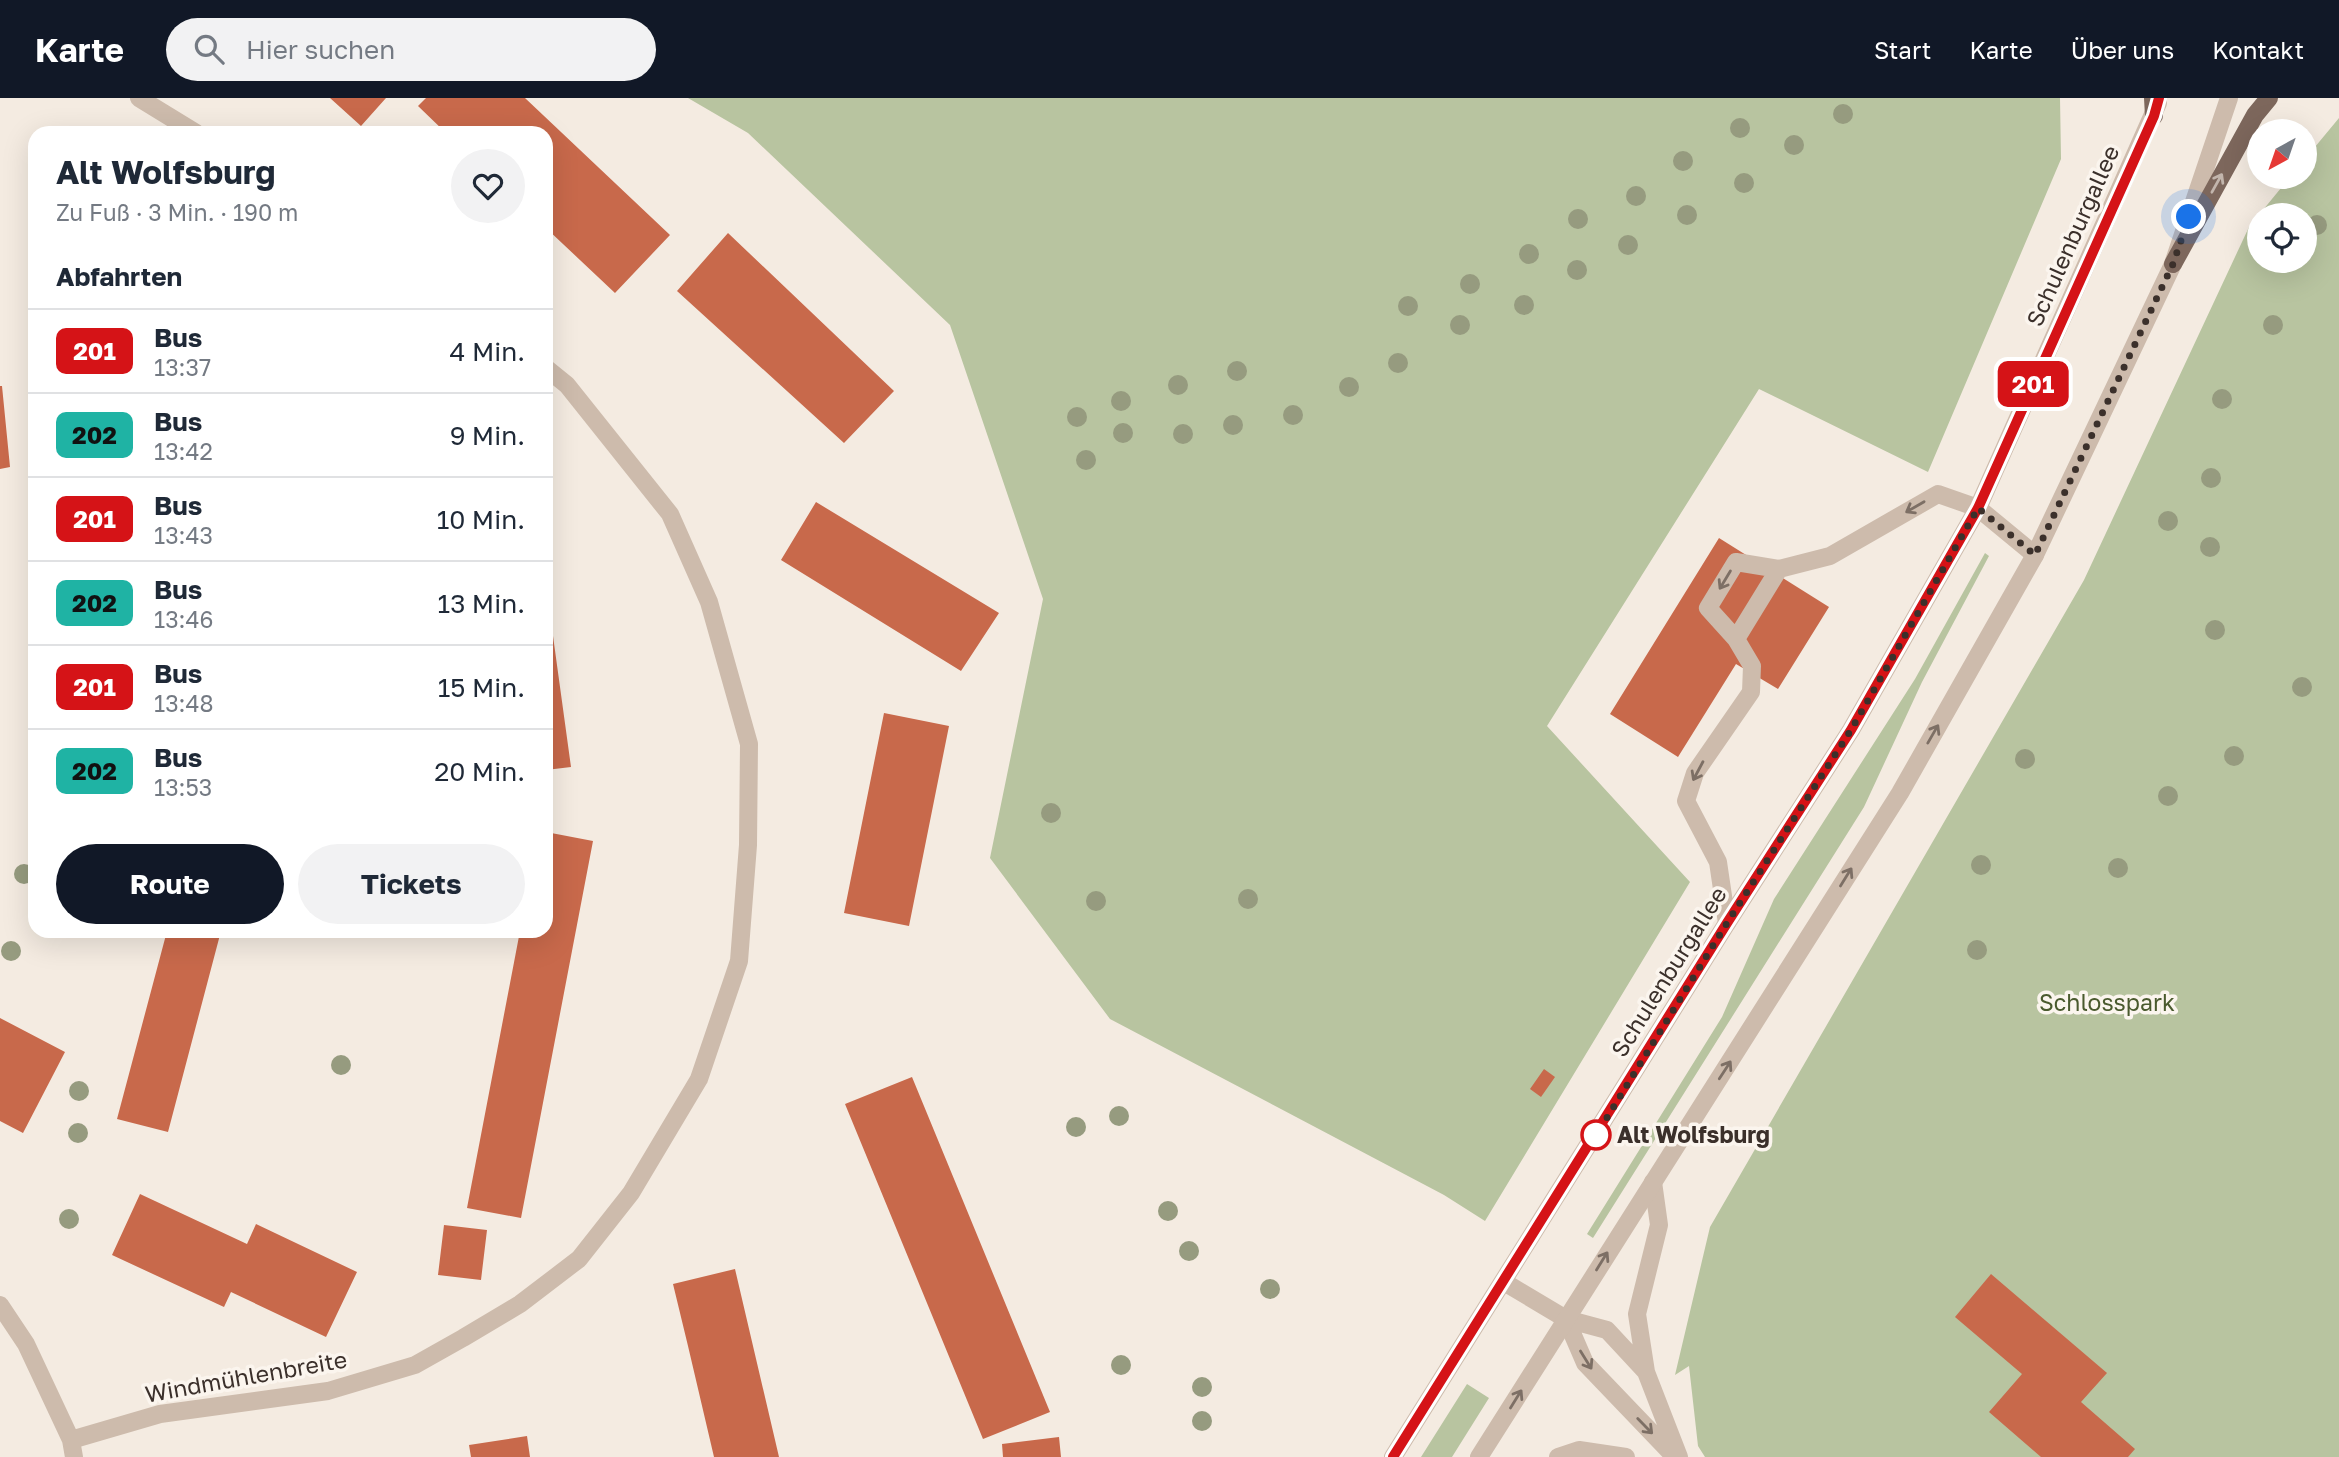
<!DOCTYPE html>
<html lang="de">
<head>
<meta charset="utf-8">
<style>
	body { margin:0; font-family:"Golos Text",sans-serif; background:#f2f2f3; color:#1f2937; height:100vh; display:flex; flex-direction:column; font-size:26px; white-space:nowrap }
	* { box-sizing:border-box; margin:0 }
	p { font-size:23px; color:#747a83 }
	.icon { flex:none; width:38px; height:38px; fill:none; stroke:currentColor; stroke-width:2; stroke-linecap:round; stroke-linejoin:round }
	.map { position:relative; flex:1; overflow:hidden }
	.sheet { position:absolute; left:28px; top:28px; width:525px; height:812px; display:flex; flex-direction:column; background:#fff; border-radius:21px; box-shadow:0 7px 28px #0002 }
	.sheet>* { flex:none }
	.badge { padding:0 14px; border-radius:10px; font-size:24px; line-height:46px }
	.needle { width:46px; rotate:220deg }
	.buttons { position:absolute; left:2247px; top:21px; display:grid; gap:14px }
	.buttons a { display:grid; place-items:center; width:70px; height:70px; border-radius:50%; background:#fff; box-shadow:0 7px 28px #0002; font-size:35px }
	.you { position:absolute; width:35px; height:35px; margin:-18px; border:5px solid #fff; border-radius:50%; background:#1a73e8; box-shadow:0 0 0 10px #1a73e833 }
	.map>.badge { position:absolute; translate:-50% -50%; box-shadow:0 0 0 4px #fff }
	h2 { padding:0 28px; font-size:26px; line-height:63px }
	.round { display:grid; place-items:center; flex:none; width:74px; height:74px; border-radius:37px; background:#f2f2f3 }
	.overview { display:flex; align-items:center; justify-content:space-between; height:119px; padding:0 28px }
	h1 { font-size:33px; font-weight:700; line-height:52px }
	.primary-button { display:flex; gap:14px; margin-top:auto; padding:14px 28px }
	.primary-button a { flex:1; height:80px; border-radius:42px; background:#111827; color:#fff; font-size:28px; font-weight:700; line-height:80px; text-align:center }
	.primary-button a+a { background:#f2f2f3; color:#1f2937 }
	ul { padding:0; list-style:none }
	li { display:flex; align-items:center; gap:21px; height:84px; padding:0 28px; border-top:2px solid #e0e1e3 }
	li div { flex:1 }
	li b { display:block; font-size:26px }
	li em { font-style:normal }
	li .badge { min-width:77px; font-weight:700; text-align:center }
	header { display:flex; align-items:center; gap:42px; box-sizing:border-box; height:98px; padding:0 35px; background:#111827; color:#fff }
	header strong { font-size:33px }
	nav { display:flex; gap:38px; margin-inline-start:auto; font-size:24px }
	.search { width:490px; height:63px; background:#f2f2f3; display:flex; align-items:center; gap:18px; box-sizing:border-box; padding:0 24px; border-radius:38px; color:#747a83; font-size:26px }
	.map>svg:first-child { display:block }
</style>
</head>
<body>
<header>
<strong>Karte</strong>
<div class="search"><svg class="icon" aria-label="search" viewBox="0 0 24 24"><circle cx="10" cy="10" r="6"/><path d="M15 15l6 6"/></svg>Hier suchen</div>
<nav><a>Start</a><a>Karte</a><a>Über uns</a><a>Kontakt</a></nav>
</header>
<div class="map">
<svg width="2339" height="1359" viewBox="0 0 2339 1359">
	<rect width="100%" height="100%" fill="#f4ebe1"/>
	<path fill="#b8c4a0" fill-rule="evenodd" d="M688,0h1372l1,61 -133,313 -169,-83 -212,337 143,156 -205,339 -41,-26 -334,-176 -120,-161 53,-259 -93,-274 -202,-192z
		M2339,20v1339h-634l-7,-11 -9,-80 -14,9 35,-148 374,-647 165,-353 41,-50h15v-18zM2259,117h46v46h-46z
		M1985,455l4,3 -67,126 -58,125 -271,431 -6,-4 135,-217 52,-118 141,-220z
		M1467,1286l22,14 -37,59h-31z"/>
	<path fill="#c8694b" d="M330,0h56l-25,28z
		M426,0h99l145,137 -55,58 -69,-65v-95h-100l-28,-27z
		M728,135l166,158 -50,52 -167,-152z
		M0,288h2l8,81 -10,2z
		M816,404l183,111 -38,58 -180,-111z
		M1719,440l110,69 -51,82 -42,-25 -58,93 -68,-43z
		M546,487l25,182 -25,3z
		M884,615l65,13 -40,200 -65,-13z
		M546,734l47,9 -72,377 -54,-10 53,-277h26z
		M167,833h54l-53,201 -51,-13z
		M0,920l65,34 -42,81 -23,-12z
		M1544,971l11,8 -14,20 -11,-8z
		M912,979l138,335 -67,27 -138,-335z
		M140,1096l107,50 9,-20 101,48 -31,65 -95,-45 -7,15 -112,-52z
		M444,1127l43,5 -6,50 -43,-5z
		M735,1171l44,188h-65l-26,-111 -15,-62z
		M1991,1176l116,99 -26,29 54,47 -7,8h-87l-52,-45 33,-38 -67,-57z
		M527,1338l3,21h-59l-2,-12z
		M1059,1339l2,20h-58l-1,-13z"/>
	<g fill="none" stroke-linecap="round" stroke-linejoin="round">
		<path stroke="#cdbbac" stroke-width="18" d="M1736,541l43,-70
			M1727,825l-9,-61 -32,-61 9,-28 56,-81 1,-26 -16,-27 -28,-31 28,-46 43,7 51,-13 108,-62 40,14"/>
		<path stroke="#cdbbac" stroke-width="18" d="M139,0l57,35
			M1978,410l57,47
			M1504,1184l62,37 41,11 39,42 33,85
			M0,1207l26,39 45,96 3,17
			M1566,1221l19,44 90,94
			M1646,1274l-9,-58 22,-89 -6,-43
			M71,1342l89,-26 168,-23 87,-26 48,-27 57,-34 59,-45 52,-66 68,-114 40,-118 9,-116 1,-101 -40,-142 -39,-88 -103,-129 -21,-17
			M1558,1359l21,-7 47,7"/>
		<path stroke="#cdbbac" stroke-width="18" d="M1393,1359l334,-534 124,-193 127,-222 180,-405
			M1479,1359l421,-664 135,-238 138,-291 56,-166"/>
		<path stroke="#7d675c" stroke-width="18" d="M2153,0l1,18
			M2173,166l82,-149 14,-17"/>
	</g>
	<g fill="#969b7f">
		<circle cx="1843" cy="16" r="10"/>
		<circle cx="1740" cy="30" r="10"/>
		<circle cx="1794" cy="47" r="10"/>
		<circle cx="1683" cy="63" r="10"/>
		<circle cx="1744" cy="85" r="10"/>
		<circle cx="1636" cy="98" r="10"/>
		<circle cx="1687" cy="117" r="10"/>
		<circle cx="1578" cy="121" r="10"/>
		<circle cx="2317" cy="127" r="10"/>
		<circle cx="1628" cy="147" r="10"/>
		<circle cx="1529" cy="156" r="10"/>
		<circle cx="1577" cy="172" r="10"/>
		<circle cx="1470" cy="186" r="10"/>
		<circle cx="1524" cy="207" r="10"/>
		<circle cx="1408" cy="208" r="10"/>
		<circle cx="1460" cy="227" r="10"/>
		<circle cx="2273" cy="227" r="10"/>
		<circle cx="1398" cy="265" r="10"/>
		<circle cx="1237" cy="273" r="10"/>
		<circle cx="1178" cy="287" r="10"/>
		<circle cx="1349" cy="289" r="10"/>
		<circle cx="2222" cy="301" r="10"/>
		<circle cx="1121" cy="303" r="10"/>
		<circle cx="1293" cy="317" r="10"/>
		<circle cx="1077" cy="319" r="10"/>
		<circle cx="1233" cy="327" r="10"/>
		<circle cx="1123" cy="335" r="10"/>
		<circle cx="1183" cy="336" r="10"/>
		<circle cx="1086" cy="362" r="10"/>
		<circle cx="2211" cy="380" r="10"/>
		<circle cx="2168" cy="423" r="10"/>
		<circle cx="2210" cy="449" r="10"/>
		<circle cx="2215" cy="532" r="10"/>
		<circle cx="2302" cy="589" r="10"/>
		<circle cx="2234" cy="658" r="10"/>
		<circle cx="2025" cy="661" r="10"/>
		<circle cx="2168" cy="698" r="10"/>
		<circle cx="1051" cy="715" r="10"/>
		<circle cx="1981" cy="767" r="10"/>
		<circle cx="2118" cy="770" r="10"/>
		<circle cx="24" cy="776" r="10"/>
		<circle cx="1248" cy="801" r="10"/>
		<circle cx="1096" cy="803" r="10"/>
		<circle cx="1977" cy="852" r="10"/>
		<circle cx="11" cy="853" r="10"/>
		<circle cx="341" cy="967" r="10"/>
		<circle cx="79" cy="993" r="10"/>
		<circle cx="1119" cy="1018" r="10"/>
		<circle cx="1076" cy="1029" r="10"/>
		<circle cx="78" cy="1035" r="10"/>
		<circle cx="1168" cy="1113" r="10"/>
		<circle cx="69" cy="1121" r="10"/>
		<circle cx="1189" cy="1153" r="10"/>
		<circle cx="1270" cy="1191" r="10"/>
		<circle cx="1121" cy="1267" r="10"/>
		<circle cx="1202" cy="1289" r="10"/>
		<circle cx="1202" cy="1323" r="10"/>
	</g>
	<defs><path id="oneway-shaft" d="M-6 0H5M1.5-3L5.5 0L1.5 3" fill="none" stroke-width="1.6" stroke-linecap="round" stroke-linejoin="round" transform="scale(1.75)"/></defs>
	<use stroke="#c2b5ac" href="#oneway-shaft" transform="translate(2217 85) rotate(-61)"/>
	<g stroke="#7d6f65">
		<use href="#oneway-shaft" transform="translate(1915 409) rotate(150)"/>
		<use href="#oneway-shaft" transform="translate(1725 482) rotate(121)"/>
		<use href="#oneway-shaft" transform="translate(1933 636) rotate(-60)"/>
		<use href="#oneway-shaft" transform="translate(1698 673) rotate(118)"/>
		<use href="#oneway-shaft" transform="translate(1846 779) rotate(-58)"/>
		<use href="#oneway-shaft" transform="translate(1725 972) rotate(-57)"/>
		<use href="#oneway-shaft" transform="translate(1602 1163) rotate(-58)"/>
		<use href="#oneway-shaft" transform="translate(1586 1262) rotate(58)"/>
		<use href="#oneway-shaft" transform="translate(1516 1301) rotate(-58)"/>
		<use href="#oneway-shaft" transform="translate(1645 1328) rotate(46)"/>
	</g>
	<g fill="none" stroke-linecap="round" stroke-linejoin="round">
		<g stroke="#fff" stroke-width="16">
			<path id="line" d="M1393,1359l334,-534 124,-193 127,-222 176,-392 5,-18"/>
		</g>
		<use href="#line" stroke="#d51317" stroke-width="10"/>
		<path stroke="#3b302b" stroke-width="7" stroke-dasharray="0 12.6" d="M1596,1037l-1,2 132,-214 124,-193 127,-222 57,47 138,-291 16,-47"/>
	</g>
	<circle fill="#fff" stroke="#d51317" stroke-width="3.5" cx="1596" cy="1037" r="14"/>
	<g text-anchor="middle" stroke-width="7" stroke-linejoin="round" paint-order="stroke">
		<g font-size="23" fill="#3b302b" stroke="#fbf5ee">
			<text transform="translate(2073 138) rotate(-66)" y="8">Schulenburgallee</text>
			<text transform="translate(1669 874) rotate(-58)" y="8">Schulenburgallee</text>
			<text transform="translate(246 1279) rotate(-10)" y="8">Windmühlenbreite</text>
		</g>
		<g font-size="23" fill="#4a5a2e" stroke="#fbf5ee">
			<text x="2107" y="913">Schlosspark</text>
		</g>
		<g font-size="23" font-weight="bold" fill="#3b302b" stroke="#fbf5ee" text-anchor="start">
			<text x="1617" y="1045">Alt Wolfsburg</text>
		</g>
	</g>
</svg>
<div class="buttons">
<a><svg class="needle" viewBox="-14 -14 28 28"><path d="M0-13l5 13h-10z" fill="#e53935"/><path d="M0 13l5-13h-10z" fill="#747a83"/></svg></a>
<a><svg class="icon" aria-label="locate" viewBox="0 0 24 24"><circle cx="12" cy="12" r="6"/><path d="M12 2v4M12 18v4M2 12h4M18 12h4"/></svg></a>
</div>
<div class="you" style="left:2189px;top:119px"></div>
<b class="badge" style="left:2033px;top:286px;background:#d51317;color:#fff">201</b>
<section class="sheet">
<div class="overview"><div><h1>Alt Wolfsburg</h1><p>Zu Fuß · 3 Min. · 190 m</p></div><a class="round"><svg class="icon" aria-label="heart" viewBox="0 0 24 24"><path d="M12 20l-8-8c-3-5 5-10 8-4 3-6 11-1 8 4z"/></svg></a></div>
<h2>Abfahrten</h2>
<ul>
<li><span class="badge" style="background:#d51317;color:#fff">201</span><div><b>Bus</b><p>13:37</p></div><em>4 Min.</em></li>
<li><span class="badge" style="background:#1fb3a4;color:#111">202</span><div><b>Bus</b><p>13:42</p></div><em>9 Min.</em></li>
<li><span class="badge" style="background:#d51317;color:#fff">201</span><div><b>Bus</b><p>13:43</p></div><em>10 Min.</em></li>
<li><span class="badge" style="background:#1fb3a4;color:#111">202</span><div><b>Bus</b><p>13:46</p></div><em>13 Min.</em></li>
<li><span class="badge" style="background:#d51317;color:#fff">201</span><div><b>Bus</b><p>13:48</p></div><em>15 Min.</em></li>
<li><span class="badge" style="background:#1fb3a4;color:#111">202</span><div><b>Bus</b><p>13:53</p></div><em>20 Min.</em></li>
</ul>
<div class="primary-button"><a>Route</a><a>Tickets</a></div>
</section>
</div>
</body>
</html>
